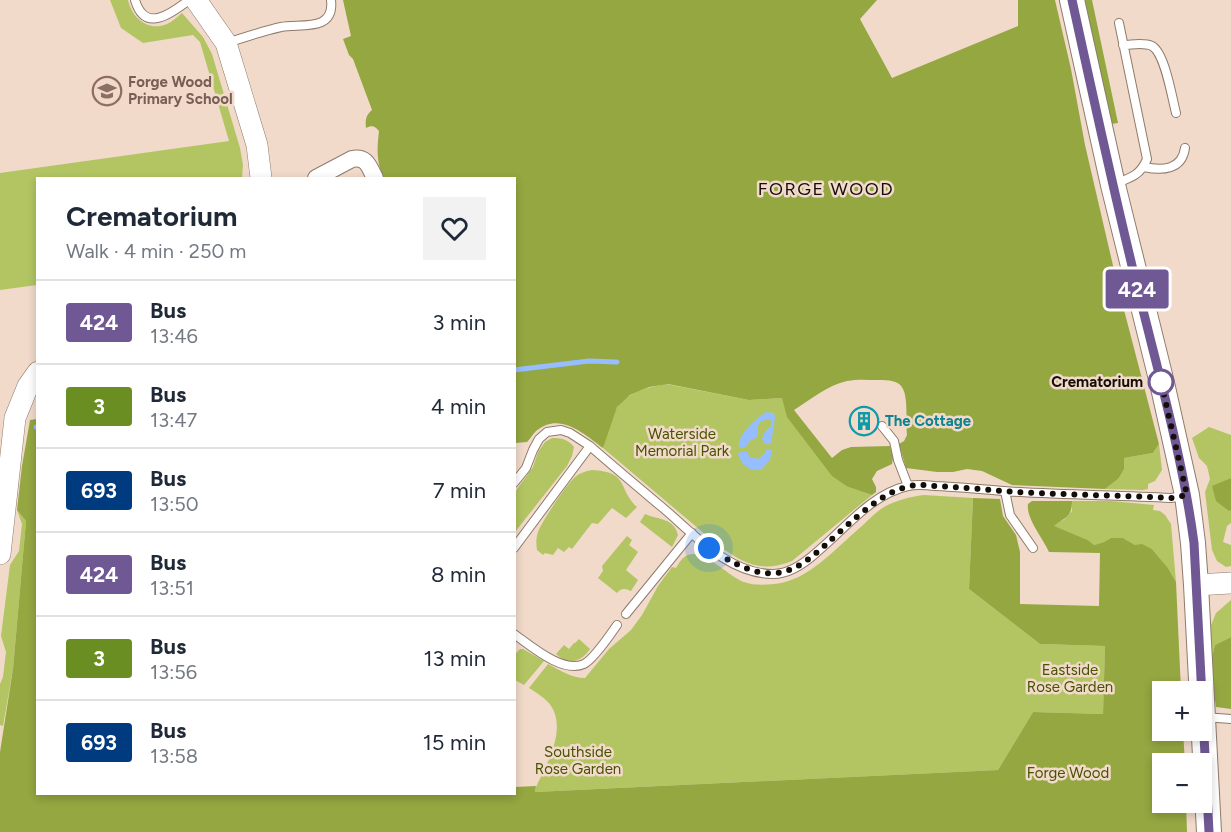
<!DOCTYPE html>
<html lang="en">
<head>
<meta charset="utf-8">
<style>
	body { margin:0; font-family:Figtree,sans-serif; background:#f2f2f3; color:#1f2937; height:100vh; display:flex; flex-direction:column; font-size:22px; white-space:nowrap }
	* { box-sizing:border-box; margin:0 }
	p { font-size:20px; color:#747a83 }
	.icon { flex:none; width:33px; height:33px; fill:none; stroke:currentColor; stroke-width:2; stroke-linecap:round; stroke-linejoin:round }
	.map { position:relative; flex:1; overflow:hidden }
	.side { position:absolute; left:36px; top:177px; width:480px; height:618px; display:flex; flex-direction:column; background:#fff; border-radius:0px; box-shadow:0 3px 9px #0003 }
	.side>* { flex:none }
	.badge { padding:0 12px; border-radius:4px; font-size:21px; line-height:39px }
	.fabs { position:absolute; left:1152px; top:681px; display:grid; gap:12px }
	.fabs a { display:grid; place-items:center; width:60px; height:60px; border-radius:0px; background:#fff; box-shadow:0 3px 9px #0003; font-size:30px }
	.you { position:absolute; width:30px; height:30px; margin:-15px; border:4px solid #fff; border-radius:50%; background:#1a73e8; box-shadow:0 0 0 9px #1a73e833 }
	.map>.badge { position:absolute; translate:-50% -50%; box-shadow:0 0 0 3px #fff }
	.round { display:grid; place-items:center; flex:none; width:63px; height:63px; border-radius:0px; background:#f2f2f3 }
	.overview { display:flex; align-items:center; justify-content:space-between; height:102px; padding:0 30px }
	h1 { font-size:28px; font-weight:700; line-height:45px }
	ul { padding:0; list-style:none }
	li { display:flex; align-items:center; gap:18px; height:84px; padding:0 30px; border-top:2px solid #e0e1e3 }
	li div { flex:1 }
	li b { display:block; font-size:22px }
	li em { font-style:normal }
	li .badge { min-width:66px; font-weight:700; text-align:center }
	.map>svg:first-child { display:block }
</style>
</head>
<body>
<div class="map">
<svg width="1231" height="832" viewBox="0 0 1231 832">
	<rect width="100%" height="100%" fill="#f1daca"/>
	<path fill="#b2c562" d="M110,0h18c4,18 20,32 39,24 5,-2 10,-7 15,-11l21,24 9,17 28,94 3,17 -1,13h-204l-1,107 -37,5v-117l229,-32 -29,-99 -7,-7 -50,8 -22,-15z
		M666,384l83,16 34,-2 65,89 24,8 -80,66c-31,12 -47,3 -73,-15l-116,-98c3,-10 9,-35 15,-42 11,-14 31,-19 48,-22z
		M1209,427l22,8v43l-19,9 16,23h3v13l-4,3 -4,16 8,3v21l-5,1 -9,-6 -5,-11 -7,-58 5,-13 -3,-13 -8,-8 -7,-20z
		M552,438c9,0 16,1 22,9l-2,9 -5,10 -52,66v-40l18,-25 5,-15 7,-10z
		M1159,444l3,26 -7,11 -7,3v5l-5,1 -38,-1 13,-10 6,-21 29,-5z
		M592,470c38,2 25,18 45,37l-11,11 -14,-10 -14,16 -6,-1 -20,26 -3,-2 -5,5 -6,-4 -5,7 -8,-2 -2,2 -6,-5c-1,-6 -1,-12 1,-18 4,-11 28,-47 37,-55 5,-4 10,-6 17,-7z
		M924,495l49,3 -4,91 71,55 65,2 -2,68 -70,-2 -35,58 -463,22c1,-8 6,-14 9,-22 10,-20 21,-49 4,-68 -5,-5 -12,-10 -19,-14l19,-24c11,6 24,14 37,14l24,-29 22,-19 11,-15 16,-29 14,-19 4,1c3,-5 6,-11 12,-13 15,-7 40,21 56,27 11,4 25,3 37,1 31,-6 58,-38 82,-58 6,-6 13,-13 21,-18 13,-7 25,-10 40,-12z
		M1072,501h39l43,4 -1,5 7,1 5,4 6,9 5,58 -8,-14 -16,-19 -17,-4 -12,-7h-11l-8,4 -10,3 -6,-5 -35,-14 12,-7 7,-8z
		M17,510l9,11 -13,148 -10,57 -3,-1v-41l3,-7 3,-25 -5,-16 9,-71 9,-14 3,-27z
		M645,514c14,6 29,4 33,21l-6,12 -32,-25z
		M627,536l5,4 -3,5 9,7 -12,18 12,10 -7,11c-6,-3 -10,-3 -14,2l-19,-15 5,-7 -1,-5z
		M1231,600v37l-16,8 -5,19 -1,-34 7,-17z
		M579,639l11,10c-9,13 -21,17 -34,5l8,-9 5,4 5,-6h1z
		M520,649h3l21,12 -20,24 -9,-5v-26z"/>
	<path fill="#94a741" d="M343,0h534l-17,19 32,59 126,-52v-26h37l16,69 14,76 33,142 41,157 -6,9 -29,5v11l-6,10 -13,10 -93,-4 -30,-14 -15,-2 -14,3h-16l-31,-4 -7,-24 5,-3 3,-6c-1,-11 1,-37 -4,-46 -4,-9 -15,-9 -24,-9 -11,0 -22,-1 -32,1 -19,4 -37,19 -53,29l38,48 10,-8 9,-3 39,-1 3,12 -1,6 -15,7 -5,8 4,8v5l-4,3 -24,-8 -16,-11 -45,-59 -5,-19 -33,2 -81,-16 -19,3 -19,8 -13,12 -14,41c-19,-14 -43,-37 -67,-17 -3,3 -6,8 -9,11l-12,1 -1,-265h-130c-8,-16 -7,-29 -5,-47 -4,-5 -7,-6 -13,-3 -1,-8 0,-13 6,-18l-19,-51 -4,-4 -6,-16 8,-3z
		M1085,0h7l26,123 -7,1z
		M37,419l1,375h476l1,-7 21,-1 -1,6 463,-22 35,-58 70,2 2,-68 -65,-2 -71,-55 4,-91 27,1 3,17 13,19 4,17v52l79,2 1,-53 -51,-1c-6,-14 -23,-33 -21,-48l4,-3h40c0,17 -7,16 -18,25l34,14 6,5 10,-3 7,-4h12l12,7 7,-1 10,5 16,19 8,14 5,109 -19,1v38l21,1 2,32 -23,1v38l24,1 1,29h-1187v-80l13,-83 13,-148 -9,-11 5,-44 8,-46z
		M1231,478v32l-2,1 -13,-10 -4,-15z
		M1231,637v72l-15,-2 -6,-43 5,-19z"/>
	<path fill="#96bdff" d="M766,412l8,1 1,5 -4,26h-6l-3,-5 2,-6 7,-7v-6l-4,-1 -7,3 -2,4v10c-7,6 -6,0 -12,11l-7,1c-2,-14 16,-28 27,-36z
		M767,449l5,1 -2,10 -8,9c-12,3 -20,-3 -24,-15l3,-2h6l3,5 8,2 6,-5z"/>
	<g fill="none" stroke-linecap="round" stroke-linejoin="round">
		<path stroke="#96bdff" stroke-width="5" d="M514,370l75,-9 28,1
			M36,427h2"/>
		<g stroke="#8f7b6c" stroke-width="10">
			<path id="service" d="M135,0c10,34 37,13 54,0
				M227,43c18,-6 36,-12 54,-16 18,-4 54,6 50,-27
				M1123,45c9,0 20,-3 29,1 13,7 20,52 24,67
				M1144,167c18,4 38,3 41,-19
				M1114,184c16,-6 26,-8 33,-25l-28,-136
				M882,426l12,15 4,19 10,26
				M514,483l12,-15 7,-18 6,-11 8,-7 14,-2 9,3 20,13c24,21 48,41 73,62 31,26 65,66 110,66 17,0 32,-11 44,-22 28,-23 54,-58 91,-66 9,-2 18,-1 27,0 23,1 46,3 68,5 56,4 112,4 168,7l13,-2
				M1005,491l5,24 23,33
				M514,548l76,-102
				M626,614l66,-81
				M514,634c17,12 49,40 70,30 10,-5 26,-29 33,-39
				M1204,717l27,2"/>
		</g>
		<g stroke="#8f7b6c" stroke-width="18">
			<path id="minor" d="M316,178l36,-19c15,-3 17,8 23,19"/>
		</g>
		<g stroke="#8f7b6c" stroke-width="22">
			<path id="tertiary" d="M196,0l30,43 31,102 4,33
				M0,554l15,-136 13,-32 10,-14
				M1196,585l35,-2"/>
		</g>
		<g stroke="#8f7b6c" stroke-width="26">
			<path id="secondary" d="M1072,0l41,185 49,198 25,112 6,48 3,42 13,247"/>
		</g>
		<use href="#service" stroke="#fff" stroke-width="8"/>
		<use href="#minor" stroke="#fff" stroke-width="16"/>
		<use href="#tertiary" stroke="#fff" stroke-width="21"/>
		<use href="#secondary" stroke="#fff" stroke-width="24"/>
	</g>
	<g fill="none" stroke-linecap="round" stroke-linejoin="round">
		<g stroke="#fff" stroke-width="14">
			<path id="line" d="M1072,0c22,100 43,199 68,298 20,81 43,162 54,245l15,289"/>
		</g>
		<use href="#line" stroke="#705894" stroke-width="9"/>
		<path stroke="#150d08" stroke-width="6" stroke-dasharray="0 10.8" d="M709,548c80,54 94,12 155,-37 13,-10 26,-20 43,-24 9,-3 18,-2 27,-1 23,1 46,3 68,5 56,4 113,4 169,7l16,-3 -26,-113"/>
	</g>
	<defs>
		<g id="school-ring" transform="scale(1.5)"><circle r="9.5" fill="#f1daca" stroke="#8d6e63" stroke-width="1.5"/><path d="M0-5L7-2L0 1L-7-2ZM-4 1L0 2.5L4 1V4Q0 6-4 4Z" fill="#8d6e63"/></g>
		<g id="building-ring" transform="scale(1.5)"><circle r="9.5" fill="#f1daca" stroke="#0f9aa8" stroke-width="1.5"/><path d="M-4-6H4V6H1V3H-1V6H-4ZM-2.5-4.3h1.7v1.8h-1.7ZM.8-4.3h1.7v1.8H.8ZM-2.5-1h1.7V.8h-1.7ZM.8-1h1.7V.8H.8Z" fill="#0f9aa8"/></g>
	</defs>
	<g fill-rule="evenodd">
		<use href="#school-ring" x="107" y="91"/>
		<use href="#building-ring" x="864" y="421"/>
	</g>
	<circle fill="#fff" stroke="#705894" stroke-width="3" cx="1161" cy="382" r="12"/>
	<g text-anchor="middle" stroke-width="5" stroke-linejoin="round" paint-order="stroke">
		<g font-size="15" font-weight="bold" fill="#785e54" stroke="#f1daca" text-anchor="start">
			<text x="128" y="87">Forge Wood<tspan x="128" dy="17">Primary School</tspan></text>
		</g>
		<g font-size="15" font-weight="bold" fill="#150d08" stroke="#f1daca" text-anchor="end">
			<text x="1143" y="387">Crematorium</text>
		</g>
		<g font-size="15" font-weight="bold" fill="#0d838f" stroke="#f1daca" text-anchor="start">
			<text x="885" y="426">The Cottage</text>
		</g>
		<g font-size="15" fill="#475203" stroke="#f1daca">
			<text x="682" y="439">Waterside<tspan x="682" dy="17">Memorial Park</tspan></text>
			<text x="1070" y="675">Eastside<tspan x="1070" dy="17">Rose Garden</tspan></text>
			<text x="578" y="757">Southside<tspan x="578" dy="17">Rose Garden</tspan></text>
			<text x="1068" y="778">Forge Wood</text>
		</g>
		<g font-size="18" letter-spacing="1.5" fill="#150d08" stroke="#f1daca">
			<text x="826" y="195">FORGE WOOD</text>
		</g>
	</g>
</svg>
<div class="fabs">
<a>+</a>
<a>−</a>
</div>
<div class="you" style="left:709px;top:548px"></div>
<b class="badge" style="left:1137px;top:289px;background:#705894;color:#fff">424</b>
<section class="side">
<div class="overview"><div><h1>Crematorium</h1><p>Walk · 4 min · 250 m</p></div><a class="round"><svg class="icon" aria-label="heart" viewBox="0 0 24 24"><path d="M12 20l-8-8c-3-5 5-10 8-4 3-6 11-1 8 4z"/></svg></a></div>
<ul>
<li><span class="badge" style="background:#705894;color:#fff">424</span><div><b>Bus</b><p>13:46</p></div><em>3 min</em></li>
<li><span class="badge" style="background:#6b8e23;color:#fff">3</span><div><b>Bus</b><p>13:47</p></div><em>4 min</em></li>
<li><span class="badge" style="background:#003b80;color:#fff">693</span><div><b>Bus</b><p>13:50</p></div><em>7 min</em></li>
<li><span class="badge" style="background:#705894;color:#fff">424</span><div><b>Bus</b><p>13:51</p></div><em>8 min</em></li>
<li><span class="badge" style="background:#6b8e23;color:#fff">3</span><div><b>Bus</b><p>13:56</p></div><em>13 min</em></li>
<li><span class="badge" style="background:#003b80;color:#fff">693</span><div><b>Bus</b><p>13:58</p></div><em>15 min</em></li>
</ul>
</section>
</div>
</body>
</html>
